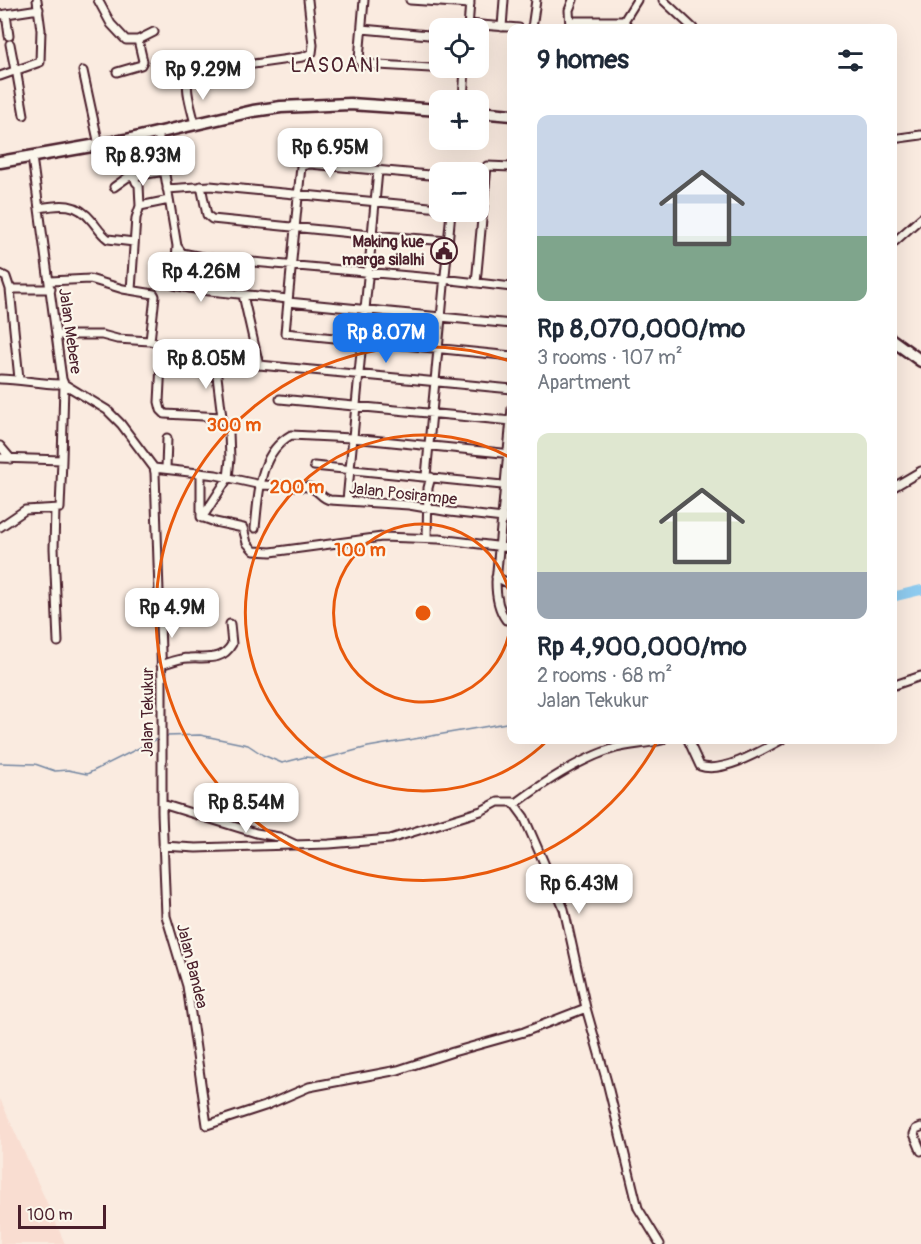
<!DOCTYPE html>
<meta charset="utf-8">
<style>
:root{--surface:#fff;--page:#f6f6f7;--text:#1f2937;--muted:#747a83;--accent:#1a73e8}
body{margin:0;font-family:Pangolin,sans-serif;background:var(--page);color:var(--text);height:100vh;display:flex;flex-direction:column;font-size:22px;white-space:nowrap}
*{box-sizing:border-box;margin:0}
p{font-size:20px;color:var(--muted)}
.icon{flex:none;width:33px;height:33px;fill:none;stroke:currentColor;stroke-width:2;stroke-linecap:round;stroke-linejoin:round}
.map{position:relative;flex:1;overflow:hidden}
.panel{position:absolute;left:507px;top:24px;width:390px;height:720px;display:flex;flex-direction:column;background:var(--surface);border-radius:12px;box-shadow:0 6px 24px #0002}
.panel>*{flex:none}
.buttons{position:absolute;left:429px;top:18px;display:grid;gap:12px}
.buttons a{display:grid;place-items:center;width:60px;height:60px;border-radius:12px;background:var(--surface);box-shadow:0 6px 24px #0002;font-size:30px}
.scale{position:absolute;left:18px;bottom:15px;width:88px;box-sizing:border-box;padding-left:6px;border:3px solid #4a1f2b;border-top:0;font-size:16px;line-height:21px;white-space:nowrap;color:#4a1f2b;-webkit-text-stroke:4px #fbf7ec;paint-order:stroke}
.price{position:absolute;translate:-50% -51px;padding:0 14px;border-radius:12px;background:#fff;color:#222;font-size:20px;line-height:39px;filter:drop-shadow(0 2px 3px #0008)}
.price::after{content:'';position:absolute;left:50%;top:36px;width:18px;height:14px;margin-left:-9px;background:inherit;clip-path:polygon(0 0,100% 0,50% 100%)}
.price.selected{background:var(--accent);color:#fff}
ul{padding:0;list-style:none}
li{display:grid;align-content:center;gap:12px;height:318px;padding:0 30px}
li span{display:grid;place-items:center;height:186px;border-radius:12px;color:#555}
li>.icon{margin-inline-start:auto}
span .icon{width:108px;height:108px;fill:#fffc;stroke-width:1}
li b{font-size:26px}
h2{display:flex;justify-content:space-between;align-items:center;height:72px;padding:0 30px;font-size:26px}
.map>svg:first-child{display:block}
.built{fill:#f9ddd1}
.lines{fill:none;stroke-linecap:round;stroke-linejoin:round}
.stream{stroke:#7386a1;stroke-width:1.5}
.river{stroke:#8fcbef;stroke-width:10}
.street-casing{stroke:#4a1f2b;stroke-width:11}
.secondary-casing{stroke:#4a1f2b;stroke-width:15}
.street{stroke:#fbf7ec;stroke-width:7}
.secondary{stroke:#fbf7ec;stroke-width:10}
.ring{fill:none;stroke:#e8590c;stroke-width:3}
.labels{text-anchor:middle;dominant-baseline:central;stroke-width:4.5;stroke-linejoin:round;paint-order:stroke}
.poi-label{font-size:16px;font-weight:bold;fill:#4a1f2b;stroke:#fbf7ec;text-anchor:end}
.street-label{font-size:16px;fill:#4a1f2b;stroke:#fbf7ec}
.quarter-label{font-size:20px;letter-spacing:1.5px;fill:#4a1f2b;stroke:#fbf7ec}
.centre{fill:#e8590c;stroke:#fbf7ec;stroke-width:3}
.ring-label{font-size:18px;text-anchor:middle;font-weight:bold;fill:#e8590c;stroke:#fbf7ec;stroke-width:4.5;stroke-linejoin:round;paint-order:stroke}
</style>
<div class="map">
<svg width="921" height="1244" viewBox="0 0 921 1244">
<rect width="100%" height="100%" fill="#faebe0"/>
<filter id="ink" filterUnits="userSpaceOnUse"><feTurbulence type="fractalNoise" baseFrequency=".0167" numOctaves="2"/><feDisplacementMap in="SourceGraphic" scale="12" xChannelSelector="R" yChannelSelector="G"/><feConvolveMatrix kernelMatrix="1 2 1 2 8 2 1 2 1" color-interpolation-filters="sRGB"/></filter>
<g filter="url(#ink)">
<path class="built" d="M0 1099 52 1214 65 1244H0Z"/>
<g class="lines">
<path class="stream" d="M166 736 200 735 248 745 263 755 282 763 305 757 323 759 368 747 512 722
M0 763 35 764 55 771 68 770 87 774 159 738"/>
<path class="river" d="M892 597 921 590"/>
<defs>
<path id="street" d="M98 0 111 24 126 40H138L154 32
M364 0 359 59 361 64 465 70
M410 0 470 4
M663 0 693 28
M6 14 9 36
M0 15 39 9
M570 21H624L629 28
M624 21 637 0
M468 24 519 28
M502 27 504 0
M468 28 470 1
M532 28 536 0
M570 28 569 10 573 0
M362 29 440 36
M10 44 15 70
M16 69 24 115
M83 71 99 145
M117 72 141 65 143 61 138 40
M0 76 40 62 41 30 37 0
M463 100 465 68
M195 124C192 110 183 86 190 73L303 57 312 53 313 45 308 0
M158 133 177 246 182 253 207 258 443 279 512 287
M892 139 921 135
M32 157 62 379 64 384 107 410 121 424 154 468 155 473 162 681V812L166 916 187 986 207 1125 265 1106 309 1087 398 1070 453 1052 524 1032 586 1008
M440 176 310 164 301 166 285 333 512 356
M201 186 207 215 212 219 371 235 448 241
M114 187 128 177 165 171
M167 189 210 186 440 208
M140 206 169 200
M39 208C61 204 77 202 92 221 97 227 101 234 108 239L134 242
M892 244 921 218
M177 246 174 285 200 290 288 299
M0 274 6 277 10 289 19 379
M50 281 90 279 123 289 154 294 155 296 150 341
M476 283 487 166 512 167
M10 289H51
M131 290 136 218 140 206 139 185 136 182 134 176
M243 295 259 365
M288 302 512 324
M57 335H102L117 339 150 341 235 367 259 365 512 389
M162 344 159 402 161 410 165 414 222 417
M161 366 186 368
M0 379C22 379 42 385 64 384L62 460 0 458
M280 399 512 421
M512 408 496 582C496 596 498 609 506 620L512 618
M0 446 11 459
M314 466 512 486
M154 468 216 475 261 485 308 487C319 489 320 498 330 500L409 505 450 512 512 519
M166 469 167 438
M201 473V517L215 522 243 528 247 543 254 551 271 552 382 537 439 539 512 548
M426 476 451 212
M892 488 921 471
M347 501 378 171
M55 509 54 548 58 642
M202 518 228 478 230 459 229 432 222 417 215 360
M0 527 25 510 60 508 62 460
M255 528C259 494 258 454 291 435L352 438 512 454
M427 538 428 488 431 477
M496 577 512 585
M161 665C170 662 180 658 189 658 206 657 222 662 232 644L230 624
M892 686 921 676
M688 740 700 766C722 774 761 751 781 740
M162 804 256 833 279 837 294 844
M515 804C542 784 583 757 616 748 631 744 647 744 662 740
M163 846 196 848 256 846 329 844 390 839 481 811 498 802H513L524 817 564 909 586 1008 607 1082 638 1208 660 1244
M921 1127 916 1129 914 1134 921 1151"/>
<path id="secondary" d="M478 112 512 115
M0 162 126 140 253 111 281 107 350 104 440 110
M892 340 921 361"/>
</defs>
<use href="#street" class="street-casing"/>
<use href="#secondary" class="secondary-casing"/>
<use href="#street" class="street"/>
<use href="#secondary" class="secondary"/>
</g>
</g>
<g class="ring">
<path d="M511 623A89 89 0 1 1 511 603"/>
<path d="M548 740A178 178 0 1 1 511 458"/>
<path d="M658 740A267 267 0 1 1 510 361"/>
</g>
<defs>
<symbol id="civic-ring" viewBox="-11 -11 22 22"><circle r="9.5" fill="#fbf7ec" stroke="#4a1f2b" stroke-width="1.5"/><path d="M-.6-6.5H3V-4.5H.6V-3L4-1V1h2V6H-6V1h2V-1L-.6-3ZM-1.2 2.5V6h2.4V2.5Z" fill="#4a1f2b"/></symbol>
</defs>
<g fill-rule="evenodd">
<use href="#civic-ring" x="429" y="236" width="30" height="30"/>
</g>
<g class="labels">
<g class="poi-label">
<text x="424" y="242">Making kue<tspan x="424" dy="18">marga silalhi</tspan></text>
</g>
<g class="street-label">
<text transform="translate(70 331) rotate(82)">Jalan Mebere</text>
<text transform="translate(403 494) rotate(6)">Jalan Posirampe</text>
<text transform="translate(148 712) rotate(-90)">Jalan Tekukur</text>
<text transform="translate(192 966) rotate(76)">Jalan Bandea</text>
</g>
<g class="quarter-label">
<text x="336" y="65">LASOANI</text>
</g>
</g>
<circle cx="423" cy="613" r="9" class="centre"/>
<g class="ring-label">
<text x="234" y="431">300 m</text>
<text x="297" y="493">200 m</text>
<text x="360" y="556">100 m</text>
</g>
</svg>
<div class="buttons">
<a><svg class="icon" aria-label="locate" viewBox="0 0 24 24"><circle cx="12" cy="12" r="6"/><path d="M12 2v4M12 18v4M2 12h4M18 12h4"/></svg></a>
<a>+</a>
<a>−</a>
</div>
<div class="scale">100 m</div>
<b class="price" style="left:203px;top:101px">Rp 9.29M</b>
<b class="price" style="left:330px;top:179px">Rp 6.95M</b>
<b class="price" style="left:143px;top:187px">Rp 8.93M</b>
<b class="price" style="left:201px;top:303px">Rp 4.26M</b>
<b class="price selected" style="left:386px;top:364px">Rp 8.07M</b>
<b class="price" style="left:206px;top:390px">Rp 8.05M</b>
<b class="price" style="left:172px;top:639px">Rp 4.9M</b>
<b class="price" style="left:246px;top:834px">Rp 8.54M</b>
<b class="price" style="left:579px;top:915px">Rp 6.43M</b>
<section class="panel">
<h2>9 homes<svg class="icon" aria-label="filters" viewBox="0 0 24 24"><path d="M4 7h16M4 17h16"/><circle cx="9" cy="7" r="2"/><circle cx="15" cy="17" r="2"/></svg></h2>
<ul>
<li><span style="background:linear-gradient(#c9d6e8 65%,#7fa58c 0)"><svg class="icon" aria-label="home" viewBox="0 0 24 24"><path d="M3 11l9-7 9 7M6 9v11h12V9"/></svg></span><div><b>Rp 8,070,000/mo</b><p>3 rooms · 107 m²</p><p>Apartment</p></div></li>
<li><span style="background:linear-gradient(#dfe7d0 75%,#9aa5b1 0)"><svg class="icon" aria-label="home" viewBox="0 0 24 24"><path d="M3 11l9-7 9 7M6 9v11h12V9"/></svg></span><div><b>Rp 4,900,000/mo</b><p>2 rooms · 68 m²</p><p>Jalan Tekukur</p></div></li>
</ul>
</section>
</div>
